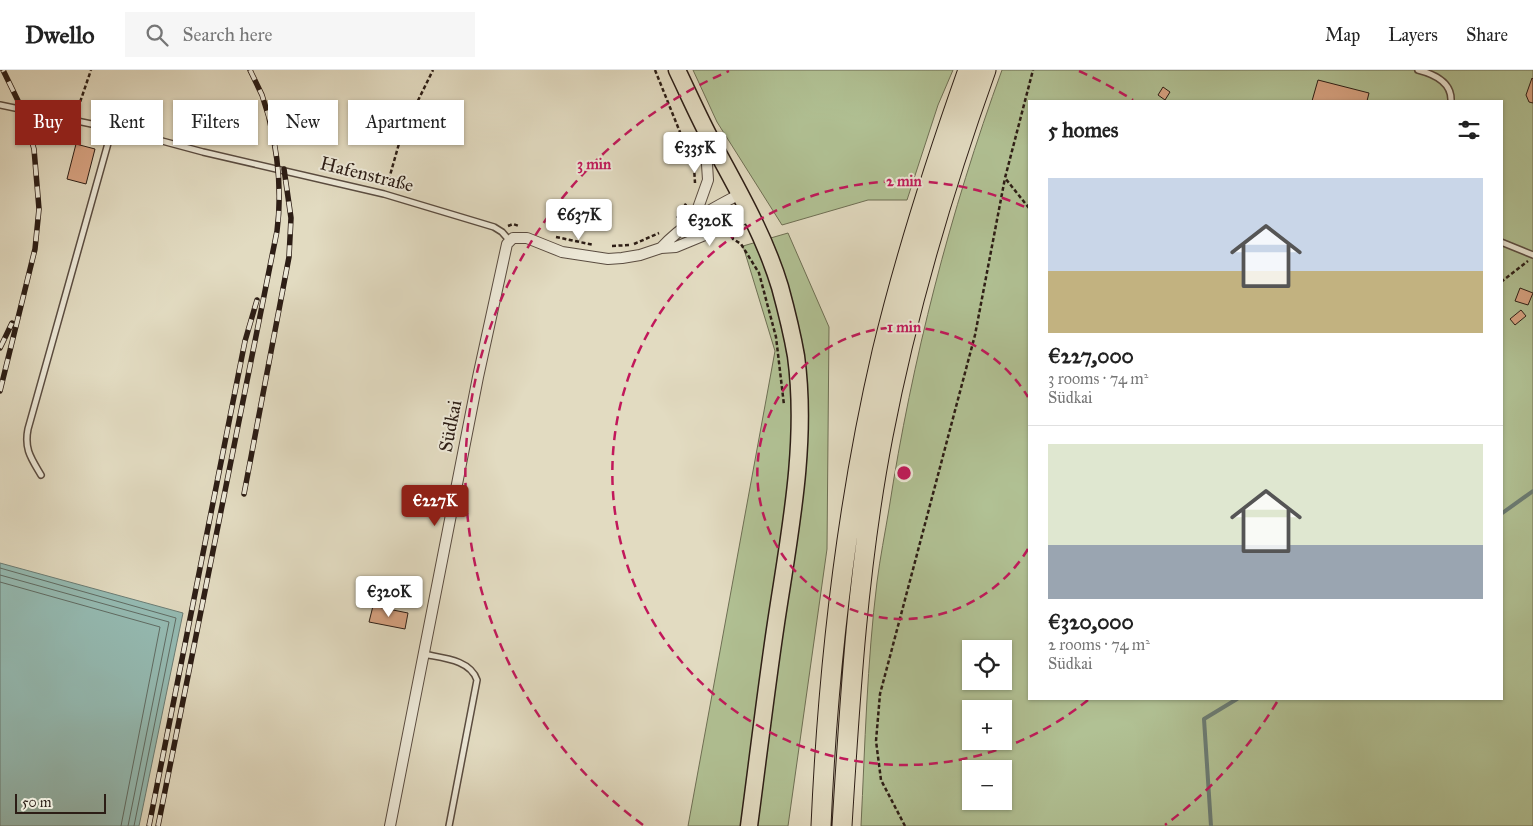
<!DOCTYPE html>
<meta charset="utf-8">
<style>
:root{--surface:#fff;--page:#f6f6f6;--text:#222;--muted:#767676;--line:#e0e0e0;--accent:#8f2418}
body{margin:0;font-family:"IM FELL Great Primer",serif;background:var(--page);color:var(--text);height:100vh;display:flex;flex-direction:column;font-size:19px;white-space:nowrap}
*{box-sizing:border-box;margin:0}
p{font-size:16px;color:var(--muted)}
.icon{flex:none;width:28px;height:28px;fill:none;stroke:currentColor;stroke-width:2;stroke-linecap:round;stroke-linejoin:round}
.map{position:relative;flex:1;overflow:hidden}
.details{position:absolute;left:1028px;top:30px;width:475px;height:600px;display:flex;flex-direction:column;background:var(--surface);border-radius:0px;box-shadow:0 1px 4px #0004}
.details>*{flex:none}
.hud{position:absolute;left:15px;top:30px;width:475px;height:45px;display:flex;gap:10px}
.fabs{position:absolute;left:962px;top:570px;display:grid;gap:10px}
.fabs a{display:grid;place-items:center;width:50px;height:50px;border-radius:0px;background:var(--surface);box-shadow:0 1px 4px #0004;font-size:25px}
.scale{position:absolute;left:15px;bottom:12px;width:91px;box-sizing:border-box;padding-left:5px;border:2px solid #2c1d15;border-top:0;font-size:14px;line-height:18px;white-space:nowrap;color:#2c1d15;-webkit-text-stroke:4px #ece8d7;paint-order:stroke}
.price{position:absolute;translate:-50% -42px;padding:0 11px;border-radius:5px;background:#fff;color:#222;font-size:16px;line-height:32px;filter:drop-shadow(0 1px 2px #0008)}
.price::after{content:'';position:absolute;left:50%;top:30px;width:15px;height:11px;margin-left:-8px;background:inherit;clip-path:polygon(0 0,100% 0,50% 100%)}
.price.selected{background:var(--accent);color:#fff}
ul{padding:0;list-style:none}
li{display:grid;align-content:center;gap:10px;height:265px;padding:0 20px}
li+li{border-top:1px solid var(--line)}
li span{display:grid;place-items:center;height:155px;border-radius:0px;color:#555}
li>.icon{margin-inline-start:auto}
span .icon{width:90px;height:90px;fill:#fffc;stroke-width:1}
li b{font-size:21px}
h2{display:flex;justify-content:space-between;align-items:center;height:60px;padding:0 20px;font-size:21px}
.chip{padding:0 18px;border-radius:0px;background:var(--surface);box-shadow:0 1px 4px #0004;font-size:18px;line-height:45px}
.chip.selected{background:var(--accent);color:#fff}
header{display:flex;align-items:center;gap:30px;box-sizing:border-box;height:70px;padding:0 25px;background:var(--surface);border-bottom:1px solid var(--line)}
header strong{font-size:24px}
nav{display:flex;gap:28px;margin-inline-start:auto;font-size:18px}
.search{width:350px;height:45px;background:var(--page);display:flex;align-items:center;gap:12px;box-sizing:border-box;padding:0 18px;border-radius:0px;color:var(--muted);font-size:19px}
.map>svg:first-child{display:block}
.green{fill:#b1c194;stroke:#6e6f54;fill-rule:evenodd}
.water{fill:#95bbb3;stroke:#6b7c74}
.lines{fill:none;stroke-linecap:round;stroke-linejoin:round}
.shore{stroke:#606c64;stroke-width:1}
.stream{stroke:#6b7c74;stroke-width:4}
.building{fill:#d8a382;stroke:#2c1d15}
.service-casing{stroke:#5a4c40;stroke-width:8}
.minor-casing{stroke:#5a4c40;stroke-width:12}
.primary-casing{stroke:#2c1d15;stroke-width:19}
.motorway-casing{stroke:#2c1d15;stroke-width:21}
.path{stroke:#2c1d15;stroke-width:2.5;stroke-dasharray:4 2.5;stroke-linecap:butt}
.service{stroke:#ece8d7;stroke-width:5}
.minor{stroke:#ece8d7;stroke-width:10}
.primary{stroke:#e2dbc1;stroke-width:16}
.motorway{stroke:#e2dbc1;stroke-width:19}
.rail-casing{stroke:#2c1d15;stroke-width:5.5}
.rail{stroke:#ece8d7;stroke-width:4;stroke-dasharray:11;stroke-linecap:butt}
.ring{fill:none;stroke:#c2185b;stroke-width:2.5;stroke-dasharray:9 6}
.labels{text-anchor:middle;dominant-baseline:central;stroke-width:4;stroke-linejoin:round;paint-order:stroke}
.street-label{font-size:19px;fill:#2c1d15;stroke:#ece8d7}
.centre{fill:#c2185b;stroke:#ece8d7;stroke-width:2.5}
.ring-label{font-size:15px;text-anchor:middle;font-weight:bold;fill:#c2185b;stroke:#ece8d7;stroke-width:4;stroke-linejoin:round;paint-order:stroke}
</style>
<header>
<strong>Dwello</strong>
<div class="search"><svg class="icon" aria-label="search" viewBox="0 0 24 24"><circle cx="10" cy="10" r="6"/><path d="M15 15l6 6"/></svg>Search here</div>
<nav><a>Map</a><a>Layers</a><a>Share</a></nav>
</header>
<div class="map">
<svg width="1533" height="756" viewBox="0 0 1533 756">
<rect width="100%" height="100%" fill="#e2dbc1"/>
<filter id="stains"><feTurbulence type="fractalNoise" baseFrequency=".004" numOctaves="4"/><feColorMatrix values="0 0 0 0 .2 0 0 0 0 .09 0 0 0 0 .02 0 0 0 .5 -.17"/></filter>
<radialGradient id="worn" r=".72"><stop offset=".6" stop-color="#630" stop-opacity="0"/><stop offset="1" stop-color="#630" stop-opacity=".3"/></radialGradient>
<path class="green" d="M693 0H953L938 35 907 130H868L782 155 717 52Z
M1002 0H1533V756H861C865 675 867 593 877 512 880 488 885 463 889 439 912 290 950 142 1002 0ZM1029 31H1501V629H1029ZM971 579H1004V611H971ZM971 639H1004V671H971ZM971 699H1004V731H971Z
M788 163 829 257 827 479 788 756H688L775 281 743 176Z"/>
<path class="water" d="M0 493 183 543 139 756H0Z"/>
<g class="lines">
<path class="shore" d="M0 498 176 548 134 756
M0 505 169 552 128 756
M0 512 160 557 121 756"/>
<path class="stream" d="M1501 444 1533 421
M1211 756 1204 649 1237 629"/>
</g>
<path class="building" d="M1532 8 1533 9V33L1529 32 1526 25Z
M1318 10 1369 23 1367 31H1312Z
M1163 17 1170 22 1165 30 1158 25Z
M76 74 95 79 86 114 67 109Z
M1520 218 1533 223 1528 235 1515 231Z
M1521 240 1526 246 1515 255 1510 249Z
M373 536 408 543 405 559 369 552Z"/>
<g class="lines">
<defs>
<path id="service" d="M1418 0C1434 4 1452 12 1451 31
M0 35 125 61 203 82 384 124 494 157 502 162 509 170
M1501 172 1533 185
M41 405C31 388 24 379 28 359L112 59
M423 584C441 588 470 589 477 610L449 756"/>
<path id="minor" d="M688 154 698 138 708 110 705 63
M661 178C683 154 711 139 740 124
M390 756 478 307 507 174 513 168H527L562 182 608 189 622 188 640 185 661 178 676 177 751 146"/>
<path id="primary" d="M677 0C689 25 700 50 713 74 738 120 765 167 780 217 786 239 792 263 796 286 808 374 789 466 776 553 766 620 758 688 749 756"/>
<path id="motorway" d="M821 756C828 597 846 437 882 282 905 186 935 93 968 0
M842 756C850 626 858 495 883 366 907 241 943 120 986 0"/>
</defs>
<use href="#service" class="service-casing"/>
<use href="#minor" class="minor-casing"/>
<use href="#primary" class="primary-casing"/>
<use href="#motorway" class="motorway-casing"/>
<path class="path" d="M655 0 694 97 695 113
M76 44 91 0
M387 116 402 63 433 0
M1029 138 1005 108 1033 0
M677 148 687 132
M508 156 513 154 519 156
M732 166 733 169 741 174 759 203 776 267 784 335
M556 167 594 175
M634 174 659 163
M612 176 629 175
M1501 212 1528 191
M905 756 881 710 876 671 880 624 975 265 1005 108"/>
<use href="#service" class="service"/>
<use href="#minor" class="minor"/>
<use href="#primary" class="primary"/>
<use href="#motorway" class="motorway"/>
<defs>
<path id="rail" d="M250 0 262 25 271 54
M0 278 12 253
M0 321 35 179 39 139 34 79 22 39 3 0
M244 424 289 187 291 148 284 99
M149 756 245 271 257 230
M158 756 277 161C282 123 278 84 269 48"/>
</defs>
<use href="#rail" class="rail-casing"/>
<use href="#rail" class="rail"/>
</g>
<g class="ring">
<path d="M1028 479A146 146 0 1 1 1028 327"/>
<path d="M1088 630A292 292 0 1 1 1027 138"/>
<path d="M1277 632A438 438 0 0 1 1165 755M643 755A438 438 0 0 1 729 1M1079 1A438 438 0 0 1 1133 30"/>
</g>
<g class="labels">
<g class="street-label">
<text transform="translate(367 104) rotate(14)">Hafenstraße</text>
<text transform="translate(450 356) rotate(-79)">Südkai</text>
</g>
</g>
<circle cx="904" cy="403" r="8" class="centre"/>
<g class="ring-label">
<text x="594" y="99">3 min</text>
<text x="904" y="116">2 min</text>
<text x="904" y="262">1 min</text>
</g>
<rect width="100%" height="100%" filter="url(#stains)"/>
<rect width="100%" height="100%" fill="url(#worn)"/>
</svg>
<div class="fabs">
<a><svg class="icon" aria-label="locate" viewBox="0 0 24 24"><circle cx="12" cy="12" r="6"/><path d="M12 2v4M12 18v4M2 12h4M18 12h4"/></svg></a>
<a>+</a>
<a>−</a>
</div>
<div class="scale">50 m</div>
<b class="price" style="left:695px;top:104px">€335K</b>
<b class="price" style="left:579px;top:171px">€637K</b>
<b class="price" style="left:710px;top:177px">€320K</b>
<b class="price selected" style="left:435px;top:457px">€227K</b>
<b class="price" style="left:389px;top:548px">€320K</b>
<div class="hud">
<a class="chip selected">Buy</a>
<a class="chip">Rent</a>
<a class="chip">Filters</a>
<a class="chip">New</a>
<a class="chip">Apartment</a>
</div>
<section class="details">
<h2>5 homes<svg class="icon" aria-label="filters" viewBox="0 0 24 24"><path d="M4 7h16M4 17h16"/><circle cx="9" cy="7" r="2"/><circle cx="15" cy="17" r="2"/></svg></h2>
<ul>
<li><span style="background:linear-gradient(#c9d6e8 60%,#c2b280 0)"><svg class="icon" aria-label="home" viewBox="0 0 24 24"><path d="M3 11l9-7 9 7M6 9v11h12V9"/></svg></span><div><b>€227,000</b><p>3 rooms · 74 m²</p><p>Südkai</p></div></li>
<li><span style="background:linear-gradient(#dfe7d0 65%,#9aa5b1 0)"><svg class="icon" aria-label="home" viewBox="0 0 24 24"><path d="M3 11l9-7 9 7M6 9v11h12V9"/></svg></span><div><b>€320,000</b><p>2 rooms · 74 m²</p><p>Südkai</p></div></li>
</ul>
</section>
</div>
